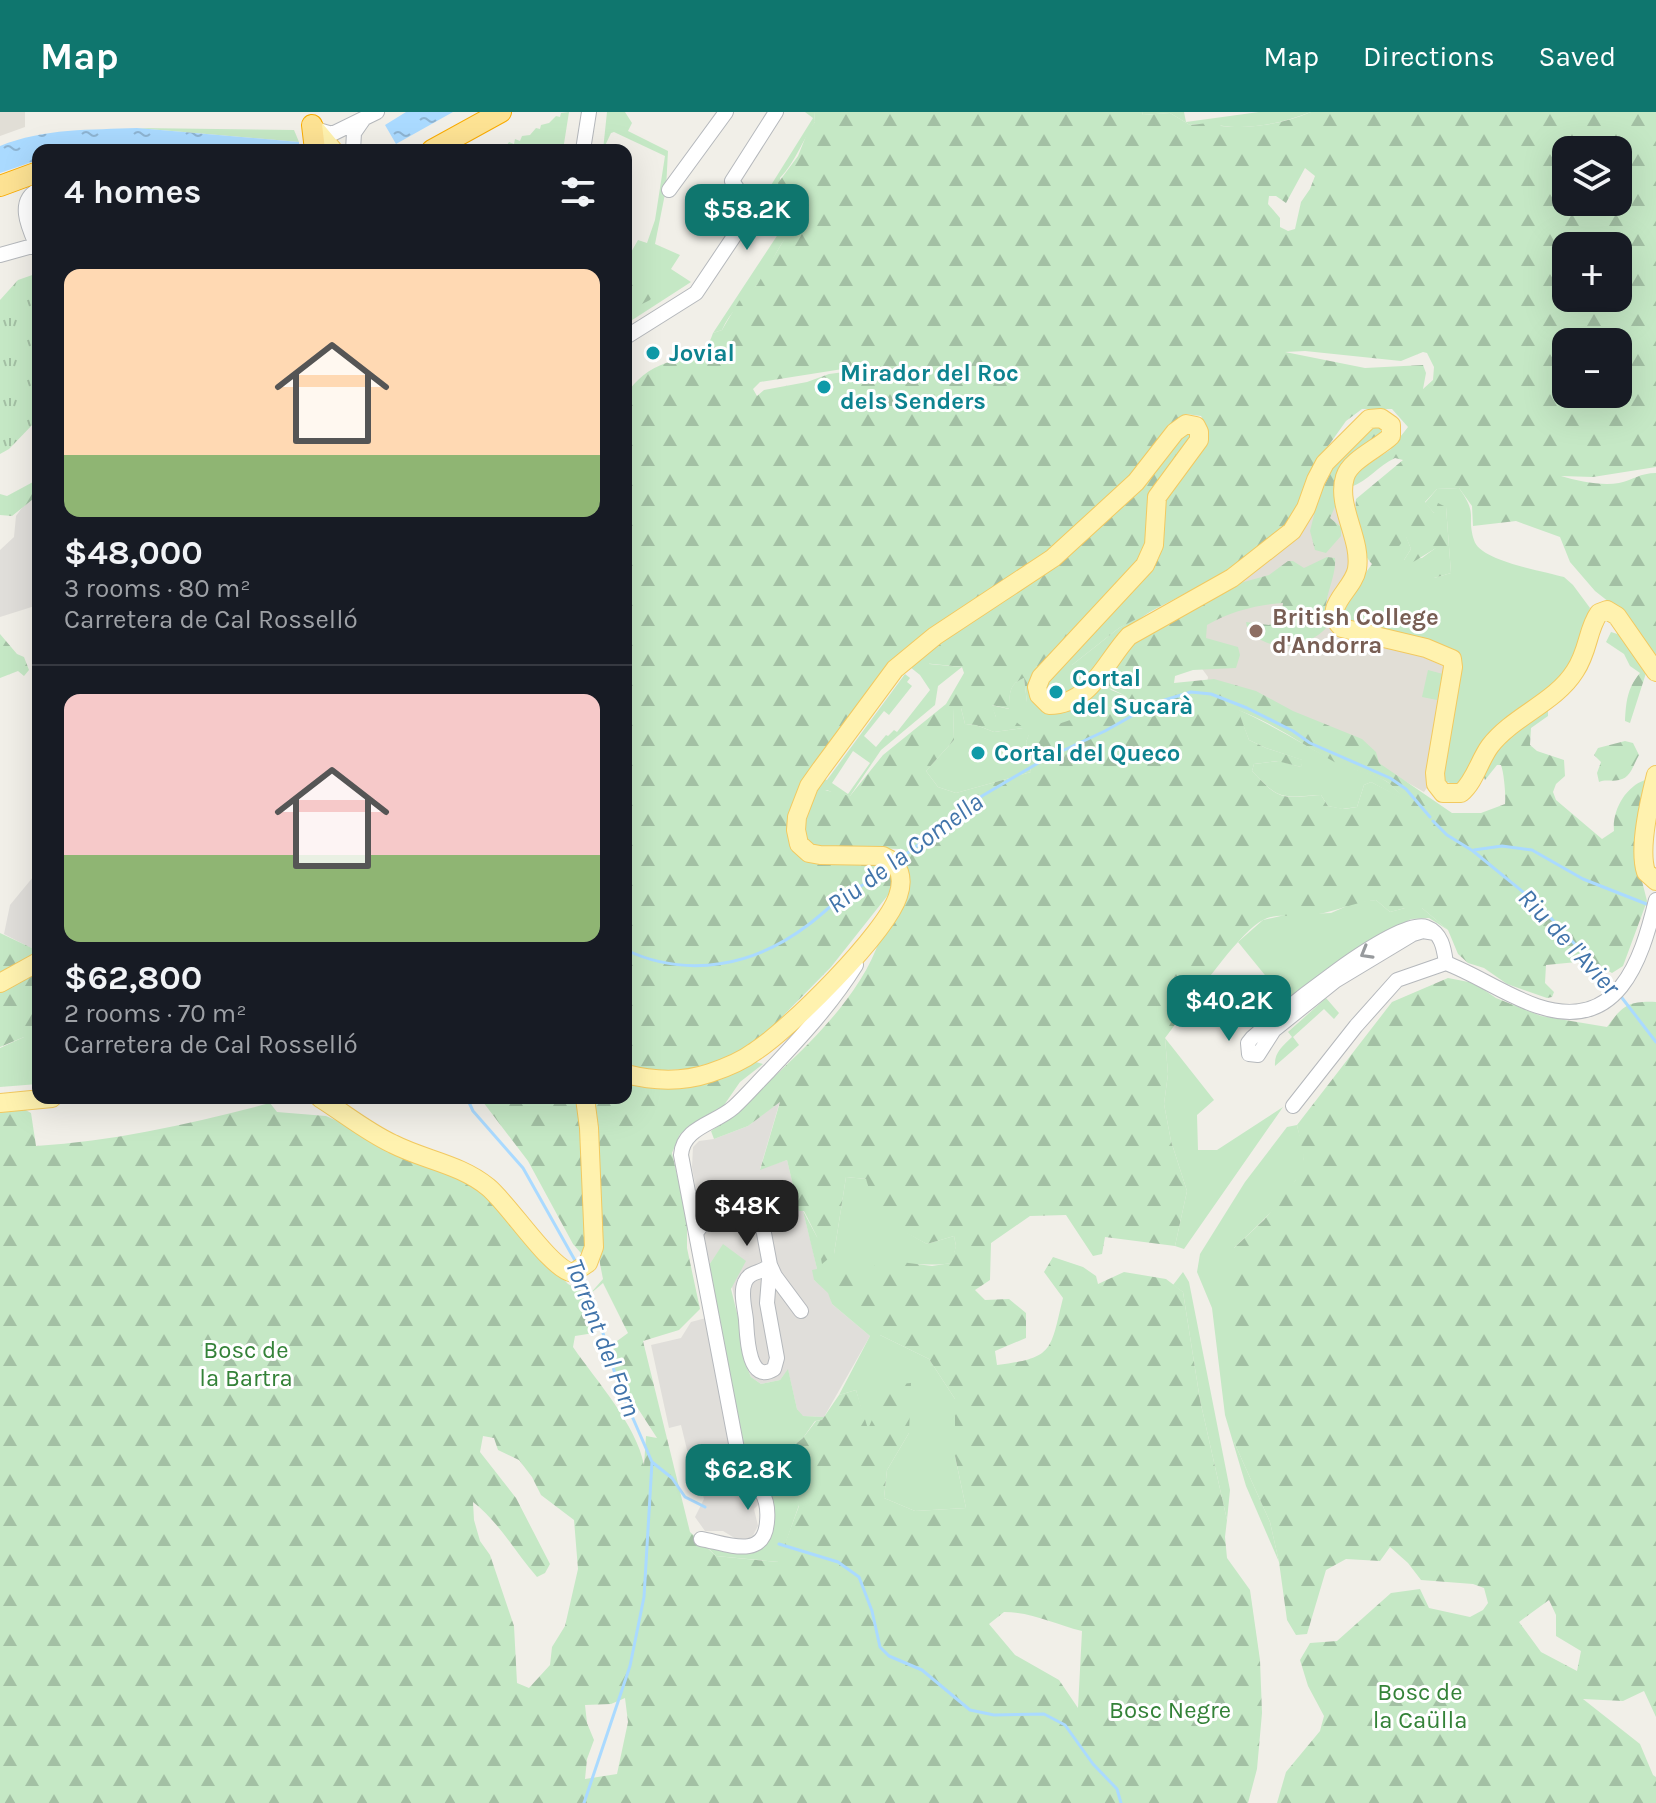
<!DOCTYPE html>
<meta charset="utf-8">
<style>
:root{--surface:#171b24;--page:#20242c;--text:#f1f3f6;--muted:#9ea1a6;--line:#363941;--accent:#0f766e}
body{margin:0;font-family:Karla,sans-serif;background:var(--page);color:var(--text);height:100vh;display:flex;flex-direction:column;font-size:30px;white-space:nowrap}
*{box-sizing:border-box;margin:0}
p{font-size:26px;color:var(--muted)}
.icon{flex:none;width:44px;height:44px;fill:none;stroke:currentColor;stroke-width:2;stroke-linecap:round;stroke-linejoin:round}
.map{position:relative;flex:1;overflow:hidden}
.sheet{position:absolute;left:32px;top:32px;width:600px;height:960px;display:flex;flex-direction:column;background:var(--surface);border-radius:16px;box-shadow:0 8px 32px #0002}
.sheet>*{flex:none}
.controls{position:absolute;left:1552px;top:24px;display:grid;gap:16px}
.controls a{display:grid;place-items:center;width:80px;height:80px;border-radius:16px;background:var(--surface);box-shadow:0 8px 32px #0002;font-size:40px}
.price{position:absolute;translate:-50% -68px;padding:0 18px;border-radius:16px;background:var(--accent);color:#fff;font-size:26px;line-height:52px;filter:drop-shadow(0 2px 4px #0008)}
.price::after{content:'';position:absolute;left:50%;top:48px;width:24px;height:18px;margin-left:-12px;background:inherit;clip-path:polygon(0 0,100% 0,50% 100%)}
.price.current{background:#222;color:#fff}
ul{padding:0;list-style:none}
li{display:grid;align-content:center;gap:16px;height:424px;padding:0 32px}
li+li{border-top:2px solid var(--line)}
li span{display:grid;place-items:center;height:248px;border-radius:16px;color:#555}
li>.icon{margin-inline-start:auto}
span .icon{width:144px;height:144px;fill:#fffc;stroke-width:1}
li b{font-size:34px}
h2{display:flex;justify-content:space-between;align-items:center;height:96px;padding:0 32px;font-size:34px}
header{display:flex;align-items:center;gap:48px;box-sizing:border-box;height:112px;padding:0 40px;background:var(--accent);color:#fff}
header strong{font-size:38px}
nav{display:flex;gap:44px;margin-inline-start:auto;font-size:28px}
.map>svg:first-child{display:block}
.industrial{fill:#e0deda}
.education{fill:#e1ded6}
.green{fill:#c5e8c5;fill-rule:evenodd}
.forest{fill:url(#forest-firs);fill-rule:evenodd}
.park{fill:url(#park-tufts)}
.water{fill:url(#water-ripples)}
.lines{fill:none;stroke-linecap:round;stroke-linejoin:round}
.stream{stroke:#aadaff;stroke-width:3}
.minor-casing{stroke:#b5b8bc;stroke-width:16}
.major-casing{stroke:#f2c960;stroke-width:20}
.highway-casing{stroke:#f9ab00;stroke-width:22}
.minor{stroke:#fff;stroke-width:14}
.major{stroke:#fff2af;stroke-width:18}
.highway{stroke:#fde293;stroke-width:20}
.oneway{stroke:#979a9d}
.culture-dot{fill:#0f9aa8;stroke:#fff;stroke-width:3}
.education-dot{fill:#8d6e63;stroke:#fff;stroke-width:3}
.labels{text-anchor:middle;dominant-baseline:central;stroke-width:6;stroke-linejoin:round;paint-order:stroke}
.culture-label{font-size:24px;font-weight:bold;fill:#0d838f;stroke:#fff;text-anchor:start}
.education-label{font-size:24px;font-weight:bold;fill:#785e54;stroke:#fff;text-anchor:start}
.park-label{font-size:24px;fill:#348238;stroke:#fff}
.water-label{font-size:26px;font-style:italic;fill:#4174aa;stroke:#fff}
</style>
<header>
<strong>Map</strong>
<nav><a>Map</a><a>Directions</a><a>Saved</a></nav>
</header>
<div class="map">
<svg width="1656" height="1691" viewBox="0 0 1656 1691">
<defs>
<pattern id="forest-firs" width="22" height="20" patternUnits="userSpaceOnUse" patternTransform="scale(2)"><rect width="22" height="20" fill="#c5e8c5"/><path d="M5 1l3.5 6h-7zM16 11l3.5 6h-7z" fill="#a3c0a4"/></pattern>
<pattern id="park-tufts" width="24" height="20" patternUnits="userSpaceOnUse" patternTransform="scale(2)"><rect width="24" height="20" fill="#c5e8c5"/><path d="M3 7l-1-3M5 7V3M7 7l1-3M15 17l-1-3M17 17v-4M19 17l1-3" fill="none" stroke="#a3c0a4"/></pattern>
<pattern id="water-ripples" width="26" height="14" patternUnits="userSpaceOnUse" patternTransform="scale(2)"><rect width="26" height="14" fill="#aadaff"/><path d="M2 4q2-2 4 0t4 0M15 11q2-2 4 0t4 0" fill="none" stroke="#8eb4d2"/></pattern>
</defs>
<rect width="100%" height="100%" fill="#f1efe8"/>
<path class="industrial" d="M38 383V493L0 505V438L14 425 16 404 24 393Z
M38 759V836L35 838 4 822 10 793Z
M780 989 760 1057 787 1048 799 1098 803 1099 813 1139 817 1157 814 1168 829 1181 832 1192 870 1224 824 1305 802 1304 797 1297 788 1258 780 1268 761 1272 751 1265 745 1251 742 1221 723 1133 709 1153 692 1055 693 1035 699 1029 714 1027 748 1014Z
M706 1206 739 1367 762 1389 754 1397 758 1414 750 1429 738 1428 723 1419H705L695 1405 704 1387 693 1341 688 1342 681 1313 669 1316 651 1233 681 1226 691 1210Z"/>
<path class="education" d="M0 0H25V15L0 24Z
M1334 351 1353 441 1405 537 1443 554 1446 559 1426 662 1429 673 1424 680 1363 645 1207 571 1208 565 1168 510 1262 454 1299 422Z"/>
<path class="green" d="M569 0 563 38H497L504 37 509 30 514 32 515 27 520 29 522 24 530 23 536 16 540 17 541 13 549 11 556 4 560 5 561 1Z
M607 0H625L632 11 628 19 668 39 666 77 655 132 680 143 671 157 691 170 626 212V149L638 128 647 131 655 108 665 44 614 20 611 21 603 38Z
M805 0H814L815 10C802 29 796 49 780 66L781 78 794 89 795 95 768 78 813 6Z
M1142 0H1184L1186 10 1259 0H1311C1288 9 1260 16 1235 15 1218 14 1206 10 1190 13L1170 1 1143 3Z
M137 16 294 18 299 30Z
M794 98 796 105 795 116C778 130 771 156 757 173 744 189 730 199 722 218L713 221Z
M1459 376C1479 404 1466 403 1474 428 1479 449 1544 459 1564 465L1573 473 1590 496 1573 555 1459 674 1444 669 1443 658 1461 556 1344 511 1342 495 1349 484 1352 487 1406 424 1411 437 1404 448 1422 446 1437 435 1434 466 1451 461 1446 395 1434 401 1425 391 1437 377Z
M1159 493 1137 509 1096 557 1062 588 1044 582 1046 570 1067 545 1072 553 1119 516Z
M937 531 929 552 962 555 938 574 935 593 881 638 850 684 838 683 827 678 812 684 820 666 827 668 905 562 910 566 907 570 912 574 889 603 884 599 864 624 876 635 886 623 888 624 894 618 897 620 930 578 920 563 910 555ZM853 639 870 651 848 682 832 671Z
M1428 558 1443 562 1437 588 1422 585Z
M1024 566 1027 590 1035 584 1041 593 1103 569 1111 578 1126 584V589L1029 623 1026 630 1031 660 956 681 938 675 926 659 954 628 953 596H961L965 612 976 613 994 620 1023 616 996 605 991 593 1009 597C1010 581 1008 572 1024 566Z
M1237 597C1272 613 1303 632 1336 650 1352 659 1374 660 1389 671 1395 676 1401 683 1406 689L1371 670 1364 673 1357 695 1342 697 1328 694 1321 683C1281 685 1281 690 1252 659L1254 652 1279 649 1301 655 1302 648 1266 636 1249 628Z
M1376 788 1390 800 1405 796H1422L1448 818 1429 806 1411 807 1329 856 1286 889 1238 830 1263 808 1285 803 1331 801 1356 790Z
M1326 886 1339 901 1334 907 1324 897 1293 925 1299 933 1275 954C1274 940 1283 934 1292 925L1288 920Z
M24 925H38V972L0 975V936Z
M1165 926 1214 988 1197 1003 1198 1038H1217L1283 995 1184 1137 1175 1134 1187 1079 1171 1029 1164 992 1168 962Z
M1297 1013C1299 1023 1304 1035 1304 1045 1303 1074 1254 1117 1234 1136V1330L1270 1410 1279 1450 1246 1374 1225 1303 1212 1196 1197 1160 1200 1142 1245 1070 1287 1015Z
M846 1065 866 1067 904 1119 927 1132 954 1124 956 1134 952 1151C928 1155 906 1149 883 1154L880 1223 929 1247 955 1287V1344L966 1396 915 1399 884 1386 887 1358 909 1321 867 1318 856 1278 839 1283 870 1224 832 1192 828 1181 814 1168 812 1158 817 1157 803 1099 817 1125 834 1142Z
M723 1132 746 1149 731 1177 742 1221 745 1251 751 1265 761 1272 780 1268 788 1257 797 1297 803 1304 824 1305 822 1308 815 1309 803 1326 778 1346 775 1363 799 1393 779 1450 716 1444 706 1434C718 1435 745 1441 757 1438 764 1437 766 1430 768 1424 786 1383 755 1363 741 1325L715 1199 709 1153Z
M1183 1160 1189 1170 1230 1378 1227 1408 1200 1288 1183 1180 1173 1173Z"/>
<path class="forest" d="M814 0H1142L1143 3 1170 1 1190 13 1218 10 1221 14C1252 17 1282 12 1311 0H1656V355L1593 365 1561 364C1578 369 1601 374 1619 371 1633 368 1640 361 1656 361V550L1625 499 1609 490 1595 479 1570 450 1560 425 1516 409 1473 414 1472 394 1459 376 1437 377 1425 390 1434 401 1438 391 1446 395 1451 461 1434 466 1429 459 1436 436 1405 455 1404 448 1411 437 1406 425 1371 471 1353 488 1349 484 1372 452C1358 437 1354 406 1356 387L1403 348 1395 346C1378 354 1368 369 1351 375L1356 360 1390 338 1408 315 1392 297H1362L1346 309 1319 347 1291 411 1234 456 1119 516 1072 553 1065 552 1149 461 1159 446 1165 382 1207 326 1206 313 1201 304 1186 302 1175 310 1134 363 1056 434 905 536 885 556 802 672 794 734 885 751 893 768 892 778 831 855 775 912 741 943 688 957 644 959 626 955V283C636 267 649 257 666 251 689 243 704 249 713 221L722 218 739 189 757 173 788 121 795 116 797 108 794 90 781 78 778 71 798 44 808 19 815 10ZM1566 38H1618V90H1566ZM1305 56 1315 64 1310 77 1301 90 1295 117 1288 119 1280 115V106L1268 92 1269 84H1276L1286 91ZM1566 134H1618V186H1566ZM1566 230H1618V282H1566ZM1305 239 1401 249 1423 240 1427 241 1434 255 1433 268 1423 277 1426 261 1423 253 1365 256 1285 240ZM849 256 867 257 829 262 807 270 764 278 757 284 753 277 760 270Z
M672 140 667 166 650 188 626 200V171L639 169 640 154H655C657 143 661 141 672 140Z
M1379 314 1383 322 1337 390 1330 406 1341 415V424L1326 441 1315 438 1310 419 1318 387 1338 345 1373 315Z
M1193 321 1160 366 1144 442 1035 584 1034 593 1027 590 1024 566C1009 572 1009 582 1010 597L992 593 996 605H1010L1024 616 994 620 976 613 965 612 961 596H953L954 628 926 659 938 675 956 681 1031 660 1026 630 1029 622 1126 589V584L1103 573V569L1138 525 1240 471 1269 463 1288 449H1293L1304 456 1327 445 1335 446C1337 468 1319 490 1328 514 1313 532 1283 540 1261 528 1256 525 1251 519 1247 515L1246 510 1269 513 1281 507 1283 491C1259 492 1228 500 1207 513L1206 526 1238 535 1240 543 1236 556 1193 558 1175 564 1174 571 1214 567 1256 579 1293 599 1362 627 1376 640 1379 651 1452 701H1481L1505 692C1506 684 1504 661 1501 653H1497L1485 668 1483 663 1499 632 1548 593V604L1531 616 1530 633 1537 639 1564 648 1565 664 1556 672 1553 680 1556 688 1602 727 1614 719C1612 699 1625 675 1645 668L1647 672 1641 765 1647 789 1623 854 1612 861 1603 856H1586L1577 850 1546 853 1545 871 1554 880 1552 885 1547 886 1507 872 1484 856 1468 851 1458 842 1448 818 1422 796H1405L1390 800 1376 788C1349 791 1327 804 1299 804 1287 804 1273 802 1263 808 1236 822 1186 899 1165 926L1168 962 1164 992 1171 1029 1187 1079 1175 1134 1105 1125 1102 1142 1093 1144 1066 1103 1030 1104 991 1131 990 1168 975 1178 985 1188 1009 1187 1026 1201V1226L995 1239 997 1253C1054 1246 1050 1239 1063 1186L1044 1160 1053 1145 1083 1155 1096 1164 1098 1172 1124 1160 1166 1167 1183 1180 1200 1288 1227 1408 1225 1425 1227 1446 1250 1478 1260 1548 1262 1601 1257 1657 1248 1691H0V993L22 996 31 1001 36 1034C116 1029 194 1011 270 991L277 1000 326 1004 471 1068 568 1172 589 1183 603 1167 600 1152 590 986H626V969L694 972 756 950 763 952 740 970 722 996 680 1022 672 1041 687 1107V1136L700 1197 679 1218 643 1229 690 1420 716 1444 778 1450 799 1394 774 1363 778 1346 803 1326 816 1309 822 1308 839 1283 856 1278 868 1317 887 1273 911 1271 909 1321 887 1358 884 1386 915 1399 966 1396 955 1344V1287L929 1247 880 1223 837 1190 836 1165 839 1159 901 1150 932 1154 951 1151 956 1134 954 1124 927 1132 878 1106 866 1067 846 1065 834 1142 822 1152 817 1125 804 1099H799L787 1048 760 1058 780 990 748 1014 714 1027 711 1019 733 1004C785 952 855 899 880 827 890 798 893 766 900 737L815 735 808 730C803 711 804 691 820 677L850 684 883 643 946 592 964 561 962 555 923 551 937 531 1054 452 1183 322ZM1238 598C1274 611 1304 634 1338 652 1353 659 1371 661 1386 669 1393 673 1398 681 1404 687L1371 670 1364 673 1357 695 1344 697 1328 694 1321 683C1281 686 1280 689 1252 659L1254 652 1277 649 1301 655 1303 648 1266 636 1249 628ZM603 1171 628 1221 613 1232 615 1261 657 1326 646 1324 644 1353C636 1312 597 1270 573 1235L575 1224 594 1221 589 1183ZM483 1324 494 1326 498 1338 519 1348 532 1365 541 1383 574 1408 578 1457 565 1514 552 1535 550 1553 529 1576 517 1571 514 1514 490 1443 480 1429 474 1408 473 1390C500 1411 515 1440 537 1465L545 1461 550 1452 516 1386 480 1340ZM1004 1500C1032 1500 1054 1512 1082 1519L1078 1596 1059 1568 1015 1543 989 1512ZM625 1586 628 1610 617 1662 585 1667 587 1647 594 1628 587 1611 585 1593 611 1592Z
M35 363 38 366V383L12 404 0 403V382L7 384 33 370Z
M1611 520 1624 524 1647 558 1630 611 1625 609C1626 591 1627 576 1640 561L1630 554 1624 542 1606 530Z
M0 522 17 542 24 545 29 558 24 564 18 559 0 566Z
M1625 629 1633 631 1639 643C1633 653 1631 666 1619 668 1612 670 1606 667 1599 670L1597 661 1601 650 1594 643 1598 636Z
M0 821 38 839V925H24L0 935Z
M1448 866 1474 871 1496 886 1541 904 1607 915C1623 893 1629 889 1656 890V1605L1644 1579 1623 1589 1583 1587 1640 1632 1653 1663 1656 1665V1691H1277L1286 1660 1320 1619 1324 1604 1308 1574 1300 1548 1310 1531 1337 1529 1391 1481 1420 1477 1429 1496 1470 1505 1483 1498 1488 1491 1484 1476 1473 1472 1421 1468 1408 1451 1390 1435 1380 1449 1346 1447 1326 1458 1307 1522 1296 1523 1287 1508 1279 1450 1270 1410 1234 1330 1228 1177 1234 1136 1264 1108 1295 1069 1304 1046 1297 1013 1392 890ZM1549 1488 1556 1503V1524L1581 1539 1577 1559 1541 1540 1519 1510Z
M480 986H579L587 1148 573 1132 528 1049Z"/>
<path class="park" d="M38 161V307L9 337 0 342V188L18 168Z"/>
<path class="water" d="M406 0H453L396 32 385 13Z
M137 16 299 30V38H38V48L0 61V34C44 16 91 18 137 16Z"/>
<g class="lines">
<path class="stream" d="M1433 709 1447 723 1473 739 1539 793 1615 876
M1474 738 1502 734 1532 738 1583 767 1649 793
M901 746 982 684 1045 647 1105 619 1155 591 1191 580 1211 582 1247 596 1293 619 1310 631 1390 666 1406 677 1430 705
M626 838C688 867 754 854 808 813 819 805 830 794 841 786 857 775 874 768 890 757
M1619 882 1656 930
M467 986 473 999 523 1056 577 1152
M582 1162 593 1187 618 1272 652 1350 644 1485 630 1554 584 1691
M652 1350 672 1366 685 1385 705 1395
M779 1432 838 1450 859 1465 872 1499 880 1535 889 1544 922 1558 970 1598 994 1603 1044 1602 1065 1613 1093 1652 1117 1677 1121 1691"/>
<defs>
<path id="minor" d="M315 17 332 22 377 0
M353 38 354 21 363 8
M583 38 589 0
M38 78C15 90 30 118 38 137
M669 78 726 0
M0 143 36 133
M626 225 696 181 749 102 748 92 732 69 776 0
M1435 821 1423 819 1413 822 1335 869 1274 918 1258 943 1249 942 1248 931 1252 926C1277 904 1397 804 1426 815 1442 821 1444 837 1446 851 1477 863 1505 883 1537 894 1618 921 1641 850 1656 788
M1293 994 1356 914 1397 868 1446 851
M696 1121C709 1104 726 1071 751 1077L757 1084 770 1153 775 1164 801 1199
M770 1153 767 1191 777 1246 774 1257C748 1273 747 1224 746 1208 745 1197 740 1181 745 1170 750 1158 762 1162 770 1153Z
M701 1427C725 1431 764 1449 767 1410 768 1400 767 1388 761 1379 751 1363 746 1362 738 1342L681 1043C683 1015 715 1012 734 995 746 984 757 971 769 959 801 925 831 893 856 853"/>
<path id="major" d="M312 13 333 38
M1656 663C1650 687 1638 736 1646 760L1656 769
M0 871 38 850
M626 962C653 969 683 970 710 961 725 956 742 949 754 940 789 918 886 821 898 784 904 767 900 751 883 744L820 743 809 741 799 732 796 718 797 705 809 674 821 657 895 557 935 524 1053 446 1136 370 1175 320 1186 312 1196 314 1199 320V328L1157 385 1154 433 1145 453 1041 565 1037 575 1039 583 1049 593C1090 593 1105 550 1129 524L1232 466 1292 419 1306 396 1316 368 1325 351 1369 307 1381 306 1391 313V324C1379 336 1350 348 1345 365 1336 394 1362 427 1357 457 1353 479 1320 495 1342 516L1426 536 1452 547 1453 555 1435 661 1436 672 1443 681H1461C1475 669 1479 649 1490 634 1513 604 1555 591 1575 559 1589 538 1587 518 1599 501L1607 498 1617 504 1656 560
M320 986C344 1001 367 1020 393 1032 424 1048 460 1052 488 1075 510 1093 550 1157 573 1161L588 1151 594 1135 589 1016 585 986
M0 991 52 986"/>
<path id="highway" d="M312 13 315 38
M432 38 501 0
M0 74 38 60"/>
</defs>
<use href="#minor" class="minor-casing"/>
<use href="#major" class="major-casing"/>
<use href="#highway" class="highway-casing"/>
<use href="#minor" class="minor"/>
<use href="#major" class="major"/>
<use href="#highway" class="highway"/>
</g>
<defs><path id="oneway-chevron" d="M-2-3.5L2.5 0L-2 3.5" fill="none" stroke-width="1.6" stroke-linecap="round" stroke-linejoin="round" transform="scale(2)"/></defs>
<use class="oneway" href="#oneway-chevron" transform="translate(1366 841) rotate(150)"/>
<g class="culture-dot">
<circle cx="653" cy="241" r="8"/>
<circle cx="824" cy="275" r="8"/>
<circle cx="1056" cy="580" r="8"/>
<circle cx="978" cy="641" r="8"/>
</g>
<circle class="education-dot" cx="1256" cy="519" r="8"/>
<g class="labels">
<g class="culture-label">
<text x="669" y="241">Jovial</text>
<text x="840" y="261">Mirador del Roc<tspan x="840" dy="28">dels Senders</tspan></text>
<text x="1072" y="566">Cortal<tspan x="1072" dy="28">del Sucarà</tspan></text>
<text x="994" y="641">Cortal del Queco</text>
</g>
<g class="education-label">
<text x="1272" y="505">British College<tspan x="1272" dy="28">d'Andorra</tspan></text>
</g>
<g class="park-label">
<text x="246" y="1238">Bosc de<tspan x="246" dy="28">la Bartra</tspan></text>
<text x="1420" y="1580">Bosc de<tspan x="1420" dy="28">la Caülla</tspan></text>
<text x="1170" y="1598">Bosc Negre</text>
</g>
<g class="water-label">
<text transform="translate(905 741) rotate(-36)">Riu de la Comella</text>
<text transform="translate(1569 830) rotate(47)">Riu de l'Avier</text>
<text transform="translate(603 1226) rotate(69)">Torrent del Forn</text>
</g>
</g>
</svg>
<div class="controls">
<a><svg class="icon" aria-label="layers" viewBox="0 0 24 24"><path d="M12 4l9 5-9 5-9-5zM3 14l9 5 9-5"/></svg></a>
<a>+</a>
<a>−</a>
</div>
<b class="price" style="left:747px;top:140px">$58.2K</b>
<b class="price" style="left:1229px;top:931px">$40.2K</b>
<b class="price current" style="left:747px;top:1136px">$48K</b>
<b class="price" style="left:748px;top:1400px">$62.8K</b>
<section class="sheet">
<h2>4 homes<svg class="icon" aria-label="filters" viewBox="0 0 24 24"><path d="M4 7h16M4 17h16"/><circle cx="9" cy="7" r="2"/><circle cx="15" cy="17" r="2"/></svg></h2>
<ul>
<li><span style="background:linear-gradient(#ffd9b3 75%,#8fb573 0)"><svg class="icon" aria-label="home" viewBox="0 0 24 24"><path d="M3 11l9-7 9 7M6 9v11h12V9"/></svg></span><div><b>$48,000</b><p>3 rooms · 80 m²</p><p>Carretera de Cal Rosselló</p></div></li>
<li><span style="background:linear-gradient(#f6c9c9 65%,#8fb573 0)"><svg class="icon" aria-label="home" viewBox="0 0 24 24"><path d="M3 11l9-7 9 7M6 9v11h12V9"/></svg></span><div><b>$62,800</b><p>2 rooms · 70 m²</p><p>Carretera de Cal Rosselló</p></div></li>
</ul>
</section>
</div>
